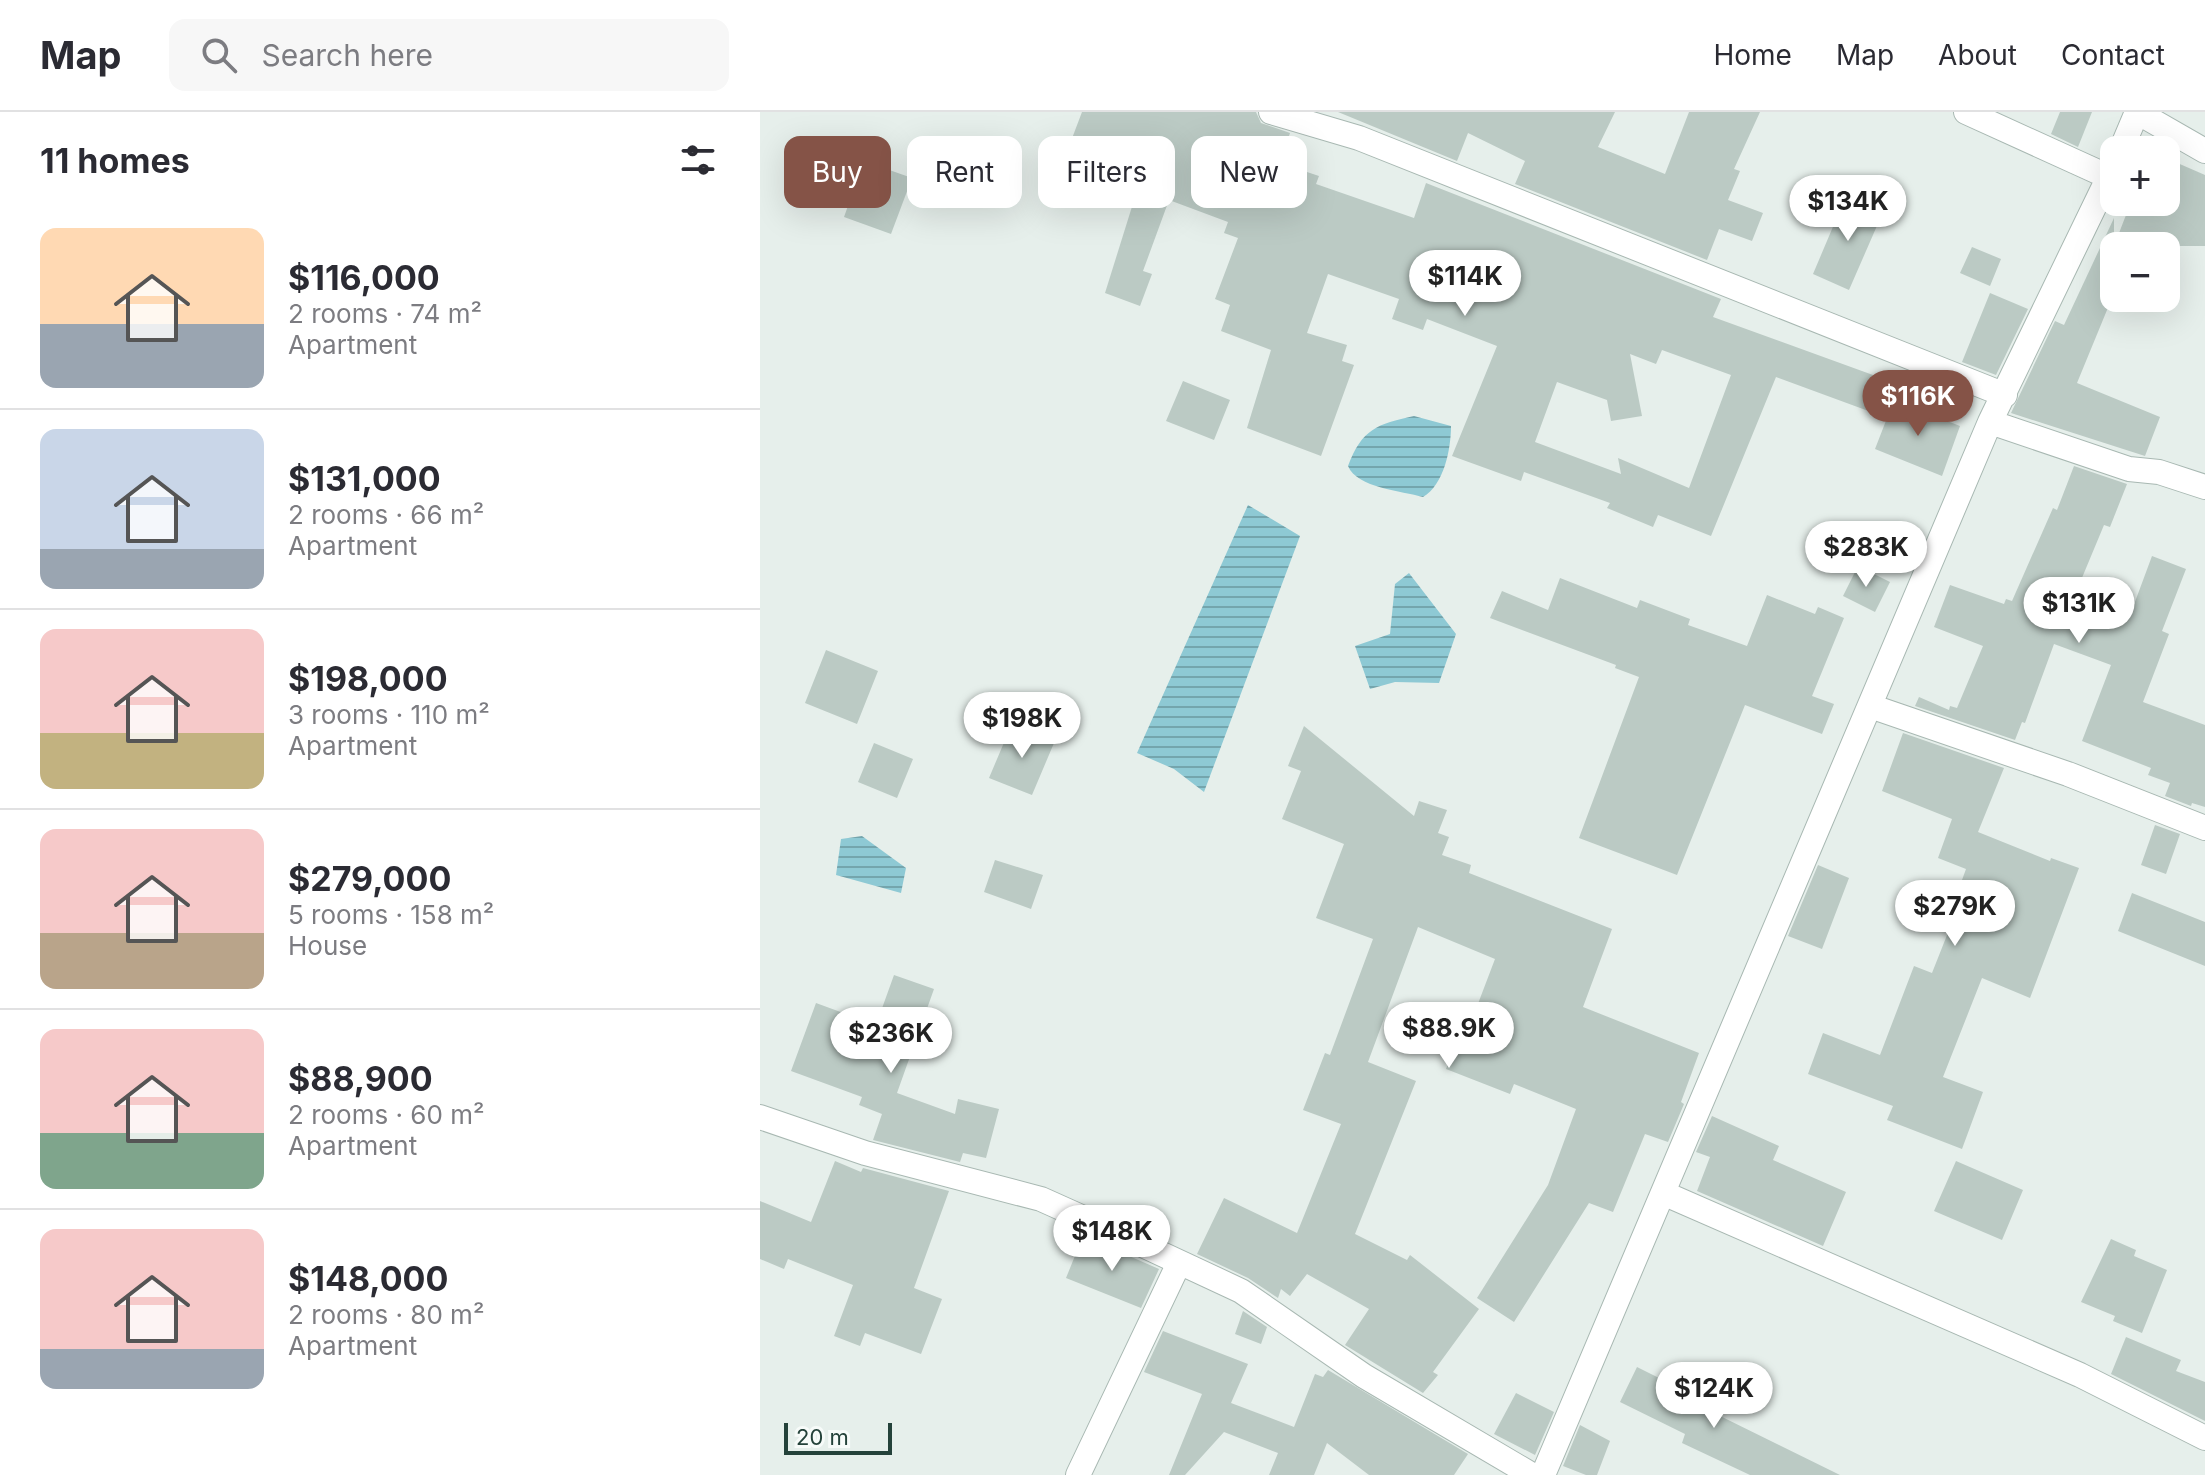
<!DOCTYPE html>
<meta charset="utf-8">
<style>
:root{--surface:#fff;--page:#f7f7f7;--text:#2b2b33;--muted:#7c7c81;--line:#e1e1e2;--accent:#855347}
body{margin:0;font-family:Inter,sans-serif;background:var(--page);color:var(--text);height:100vh;display:flex;flex-direction:column;font-size:30px;white-space:nowrap}
*{box-sizing:border-box;margin:0}
p{font-size:26px;color:var(--muted)}
.icon{flex:none;width:44px;height:44px;fill:none;stroke:currentColor;stroke-width:2;stroke-linecap:round;stroke-linejoin:round}
.map{position:relative;flex:1;overflow:hidden}
.side{display:flex;flex-direction:column;background:var(--surface);width:760px}
.side>*{flex:none}
.hud{position:absolute;left:24px;top:24px;width:760px;height:72px;display:flex;gap:16px}
.fabs{position:absolute;left:1340px;top:24px;display:grid;gap:16px}
.fabs a{display:grid;place-items:center;width:80px;height:80px;border-radius:16px;background:var(--surface);box-shadow:0 8px 32px #0002;font-size:40px}
.scale{position:absolute;left:24px;bottom:20px;width:108px;box-sizing:border-box;padding-left:8px;border:4px solid #24423a;border-top:0;font-size:22px;line-height:28px;white-space:nowrap;color:#24423a;-webkit-text-stroke:6px #f7fbf9;paint-order:stroke}
.price{position:absolute;translate:-50% -68px;padding:0 18px;border-radius:28px;background:#fff;color:#222;font-size:26px;line-height:52px;filter:drop-shadow(0 2px 4px #0008)}
.price::after{content:'';position:absolute;left:50%;top:48px;width:24px;height:18px;margin-left:-12px;background:inherit;clip-path:polygon(0 0,100% 0,50% 100%)}
.price.active{background:var(--accent);color:#fff}
ul{padding:0;list-style:none}
li{display:flex;align-items:center;gap:24px;height:200px;padding:0 40px}
li+li{border-top:2px solid var(--line)}
li span{display:grid;place-items:center;flex:none;width:224px;height:160px;border-radius:16px;color:#555}
li>.icon{margin-inline-start:auto}
span .icon{width:96px;height:96px;fill:#fffc;stroke-width:1}
li b{font-size:34px}
h2{display:flex;justify-content:space-between;align-items:center;height:96px;padding:0 40px;font-size:34px}
.tag{padding:0 28px;border-radius:16px;background:var(--surface);box-shadow:0 8px 32px #0002;font-size:28px;line-height:72px}
.tag.active{background:var(--accent);color:#fff}
header{display:flex;align-items:center;gap:48px;box-sizing:border-box;height:112px;padding:0 40px;background:var(--surface);border-bottom:2px solid var(--line)}
header strong{font-size:38px}
nav{display:flex;gap:44px;margin-inline-start:auto;font-size:28px}
.search{width:560px;height:72px;background:var(--page);display:flex;align-items:center;gap:20px;box-sizing:border-box;padding:0 28px;border-radius:16px;color:var(--muted);font-size:30px}
main{display:flex;flex:1;min-height:0}
.map>svg:first-child{display:block}
.water{fill:url(#water-rules)}
.building{fill:#bbcac4;fill-rule:evenodd}
.lines{fill:none;stroke-linecap:round;stroke-linejoin:round}
.minor-casing{stroke:#a8b8b2;stroke-width:26}
.minor{stroke:#fff;stroke-width:24}
</style>
<header>
<strong>Map</strong>
<div class="search"><svg class="icon" aria-label="search" viewBox="0 0 24 24"><circle cx="10" cy="10" r="6"/><path d="M15 15l6 6"/></svg>Search here</div>
<nav><a>Home</a><a>Map</a><a>About</a><a>Contact</a></nav>
</header>
<main>
<section class="side">
<h2>11 homes<svg class="icon" aria-label="filters" viewBox="0 0 24 24"><path d="M4 7h16M4 17h16"/><circle cx="9" cy="7" r="2"/><circle cx="15" cy="17" r="2"/></svg></h2>
<ul>
<li><span style="background:linear-gradient(#ffd9b3 60%,#9aa5b1 0)"><svg class="icon" aria-label="home" viewBox="0 0 24 24"><path d="M3 11l9-7 9 7M6 9v11h12V9"/></svg></span><div><b>$116,000</b><p>2 rooms · 74 m²</p><p>Apartment</p></div></li>
<li><span style="background:linear-gradient(#c9d6e8 75%,#9aa5b1 0)"><svg class="icon" aria-label="home" viewBox="0 0 24 24"><path d="M3 11l9-7 9 7M6 9v11h12V9"/></svg></span><div><b>$131,000</b><p>2 rooms · 66 m²</p><p>Apartment</p></div></li>
<li><span style="background:linear-gradient(#f6c9c9 65%,#c2b280 0)"><svg class="icon" aria-label="home" viewBox="0 0 24 24"><path d="M3 11l9-7 9 7M6 9v11h12V9"/></svg></span><div><b>$198,000</b><p>3 rooms · 110 m²</p><p>Apartment</p></div></li>
<li><span style="background:linear-gradient(#f6c9c9 65%,#b9a48a 0)"><svg class="icon" aria-label="home" viewBox="0 0 24 24"><path d="M3 11l9-7 9 7M6 9v11h12V9"/></svg></span><div><b>$279,000</b><p>5 rooms · 158 m²</p><p>House</p></div></li>
<li><span style="background:linear-gradient(#f6c9c9 65%,#7fa58c 0)"><svg class="icon" aria-label="home" viewBox="0 0 24 24"><path d="M3 11l9-7 9 7M6 9v11h12V9"/></svg></span><div><b>$88,900</b><p>2 rooms · 60 m²</p><p>Apartment</p></div></li>
<li><span style="background:linear-gradient(#f6c9c9 75%,#9aa5b1 0)"><svg class="icon" aria-label="home" viewBox="0 0 24 24"><path d="M3 11l9-7 9 7M6 9v11h12V9"/></svg></span><div><b>$148,000</b><p>2 rooms · 80 m²</p><p>Apartment</p></div></li>
</ul>
</section>
<div class="map">
<svg width="1445" height="1363" viewBox="0 0 1445 1363">
<defs>
<pattern id="water-rules" width="6" height="5" patternUnits="userSpaceOnUse" patternTransform="scale(2)"><rect width="6" height="5" fill="#8ec9d4"/><path d="M0 2.5h6" fill="none" stroke="#74a5ad"/></pattern>
</defs>
<rect width="100%" height="100%" fill="#e6efeb"/>
<path class="water" d="M654 304 691 314C691 337 684 373 663 385 642 379 597 376 588 354 602 317 617 312 654 304Z
M488 393 540 424 444 680 414 657 377 641Z
M649 461 696 522 679 571 635 570 610 577 595 534 630 522 635 472Z
M102 724 146 756 141 781 76 763 81 727Z"/>
<path class="building" d="M322 0H496L501 11 530 21 520 51 559 64 556 72 654 106 666 71 961 187 953 205 1135 271 1122 304 1016 265 951 424 898 403 893 415 847 396 850 391 764 360 761 369 692 344 737 234 667 207 663 218 632 207 639 187 568 162 547 221 587 233 582 249 594 253 561 344 487 316 511 238 461 219 470 193 455 187 478 126 464 121 468 110 409 88 383 159 392 162 380 194 345 181 375 85 300 58ZM902 238 971 263 929 376 858 346 861 362 775 330 797 270 847 288 851 309 882 304 870 242 896 252Z
M578 0H855L838 35 905 62 929 0H1000L974 57 980 59 968 88 1003 101 992 129 959 117 947 148 755 72 765 49 708 21 697 49Z
M1300 0H1332L1318 35 1291 22Z
M1406 46 1445 63V134H1354V181L1317 271 1400 305 1385 344 1251 301 1295 209 1304 213 1354 106V134L1371 90H1406Z
M104 49 152 66 131 122 84 105Z
M1086 84 1123 100 1089 178 1053 162Z
M1212 135 1241 147 1230 174 1200 161Z
M1230 181 1268 197 1236 263 1202 250Z
M423 269 470 288 454 328 406 309Z
M1134 288 1200 314 1182 364 1115 337Z
M1314 354 1367 372 1350 415 1344 413 1314 485 1369 506 1392 444 1426 457 1402 519 1409 522 1383 590 1445 613V695L1432 691 1431 694 1405 684 1410 671 1388 663 1391 656 1322 629 1351 553 1294 532 1265 611 1262 610 1255 628 1155 594 1159 585 1189 598 1190 594 1197 596 1223 534 1174 515 1190 473 1244 492 1246 487 1252 489 1293 396 1297 398Z
M1098 454 1130 470 1115 500 1083 484Z
M800 466 877 496 880 488 930 507 928 513 987 534 1007 483 1055 502 1058 495 1084 506 1052 584 1074 592 1062 622 985 593 917 763 819 726 879 565 855 556 856 553 730 506 742 479 788 498Z
M66 538 118 559 97 612 45 591Z
M251 614 294 631 272 683 229 666Z
M544 614 654 704 659 689 687 698 678 721 689 725 682 743 711 753 709 761 852 817 823 895 939 941 921 990 924 992 908 1030 885 1022 853 1100 829 1091 754 1210 717 1186 788 1073 816 997 754 972 750 982 686 957 702 916 708 918 735 847 658 815 608 950 656 969 595 1122 647 1148 650 1143 719 1197 673 1260 678 1263 663 1281 585 1233 609 1197 547 1162 530 1184 521 1177 518 1186 488 1166 437 1142 464 1086 537 1121 581 1012 543 998 565 941 570 943 613 827 556 806 584 732 522 707 541 659 528 654Z
M1143 621 1244 656 1218 720 1290 749 1291 746 1319 756 1270 886 1222 866 1183 965 1223 980 1202 1037 1127 1008 1133 994 1048 962 1063 921 1120 943 1154 854 1172 861 1208 770 1202 768 1206 757 1178 746 1192 707 1122 679Z
M114 631 153 647 137 686 98 670Z
M1395 713 1420 722 1406 762 1381 753Z
M235 748 283 763 271 797 224 780Z
M1058 753 1089 766 1062 837 1028 824Z
M1372 781 1445 810V854L1358 819Z
M134 863 174 877 137 981 195 1002 198 987 239 997 226 1046 203 1041 200 1050 113 1028 122 1002 99 993 102 985 31 959 56 891 116 913Z
M952 1004 1019 1034 1013 1048 1086 1080 1063 1134 937 1079 950 1045 936 1040Z
M75 1049 101 1060 103 1056 189 1079 154 1176 182 1187 161 1242 105 1221 100 1234 74 1224 93 1173 28 1147 24 1157 0 1147V1089L51 1110Z
M1196 1049 1263 1078 1242 1128 1174 1099Z
M323 1124 399 1157 381 1196 306 1166Z
M1351 1127 1376 1138 1374 1144 1407 1158 1382 1221 1353 1209 1355 1204 1321 1190Z
M483 1199 507 1215 501 1232 475 1222Z
M403 1219 488 1252 471 1291 534 1315 555 1262 563 1265 568 1258 708 1342 694 1363H609L567 1331 554 1363H509L518 1341 464 1320 425 1363H409L442 1282 384 1260Z
M1366 1225 1421 1248 1416 1259 1445 1270V1309L1351 1262Z
M877 1255 953 1293 950 1299 1080 1363H990L922 1331 925 1322 860 1290Z
M756 1281 794 1300 775 1343 734 1322Z
M820 1313 850 1329 837 1363H826L803 1354Z"/>
<g class="lines">
<defs>
<path id="minor" d="M511 0 599 26 1245 283
M1206 0 1349 65
M1377 0 1445 39
M1361 38 1377 0
M1230 310 1369 357 1399 360 1445 375
M1110 594 1308 662 1445 716
M0 1005 105 1041 281 1087 359 1122 481 1179 604 1264 772 1363
M903 1081 1320 1263 1445 1326
M318 1363 419 1151
M783 1363 1230 310 1354 54"/>
</defs>
<use href="#minor" class="minor-casing"/>
<use href="#minor" class="minor"/>
</g>
</svg>
<div class="fabs">
<a>+</a>
<a>−</a>
</div>
<div class="scale">20 m</div>
<b class="price" style="left:1088px;top:131px">$134K</b>
<b class="price" style="left:705px;top:206px">$114K</b>
<b class="price active" style="left:1158px;top:326px">$116K</b>
<b class="price" style="left:1106px;top:477px">$283K</b>
<b class="price" style="left:1319px;top:533px">$131K</b>
<b class="price" style="left:262px;top:648px">$198K</b>
<b class="price" style="left:1195px;top:836px">$279K</b>
<b class="price" style="left:689px;top:958px">$88.9K</b>
<b class="price" style="left:131px;top:963px">$236K</b>
<b class="price" style="left:352px;top:1161px">$148K</b>
<b class="price" style="left:954px;top:1318px">$124K</b>
<div class="hud">
<a class="tag active">Buy</a>
<a class="tag">Rent</a>
<a class="tag">Filters</a>
<a class="tag">New</a>
</div>
</div>
</main>
